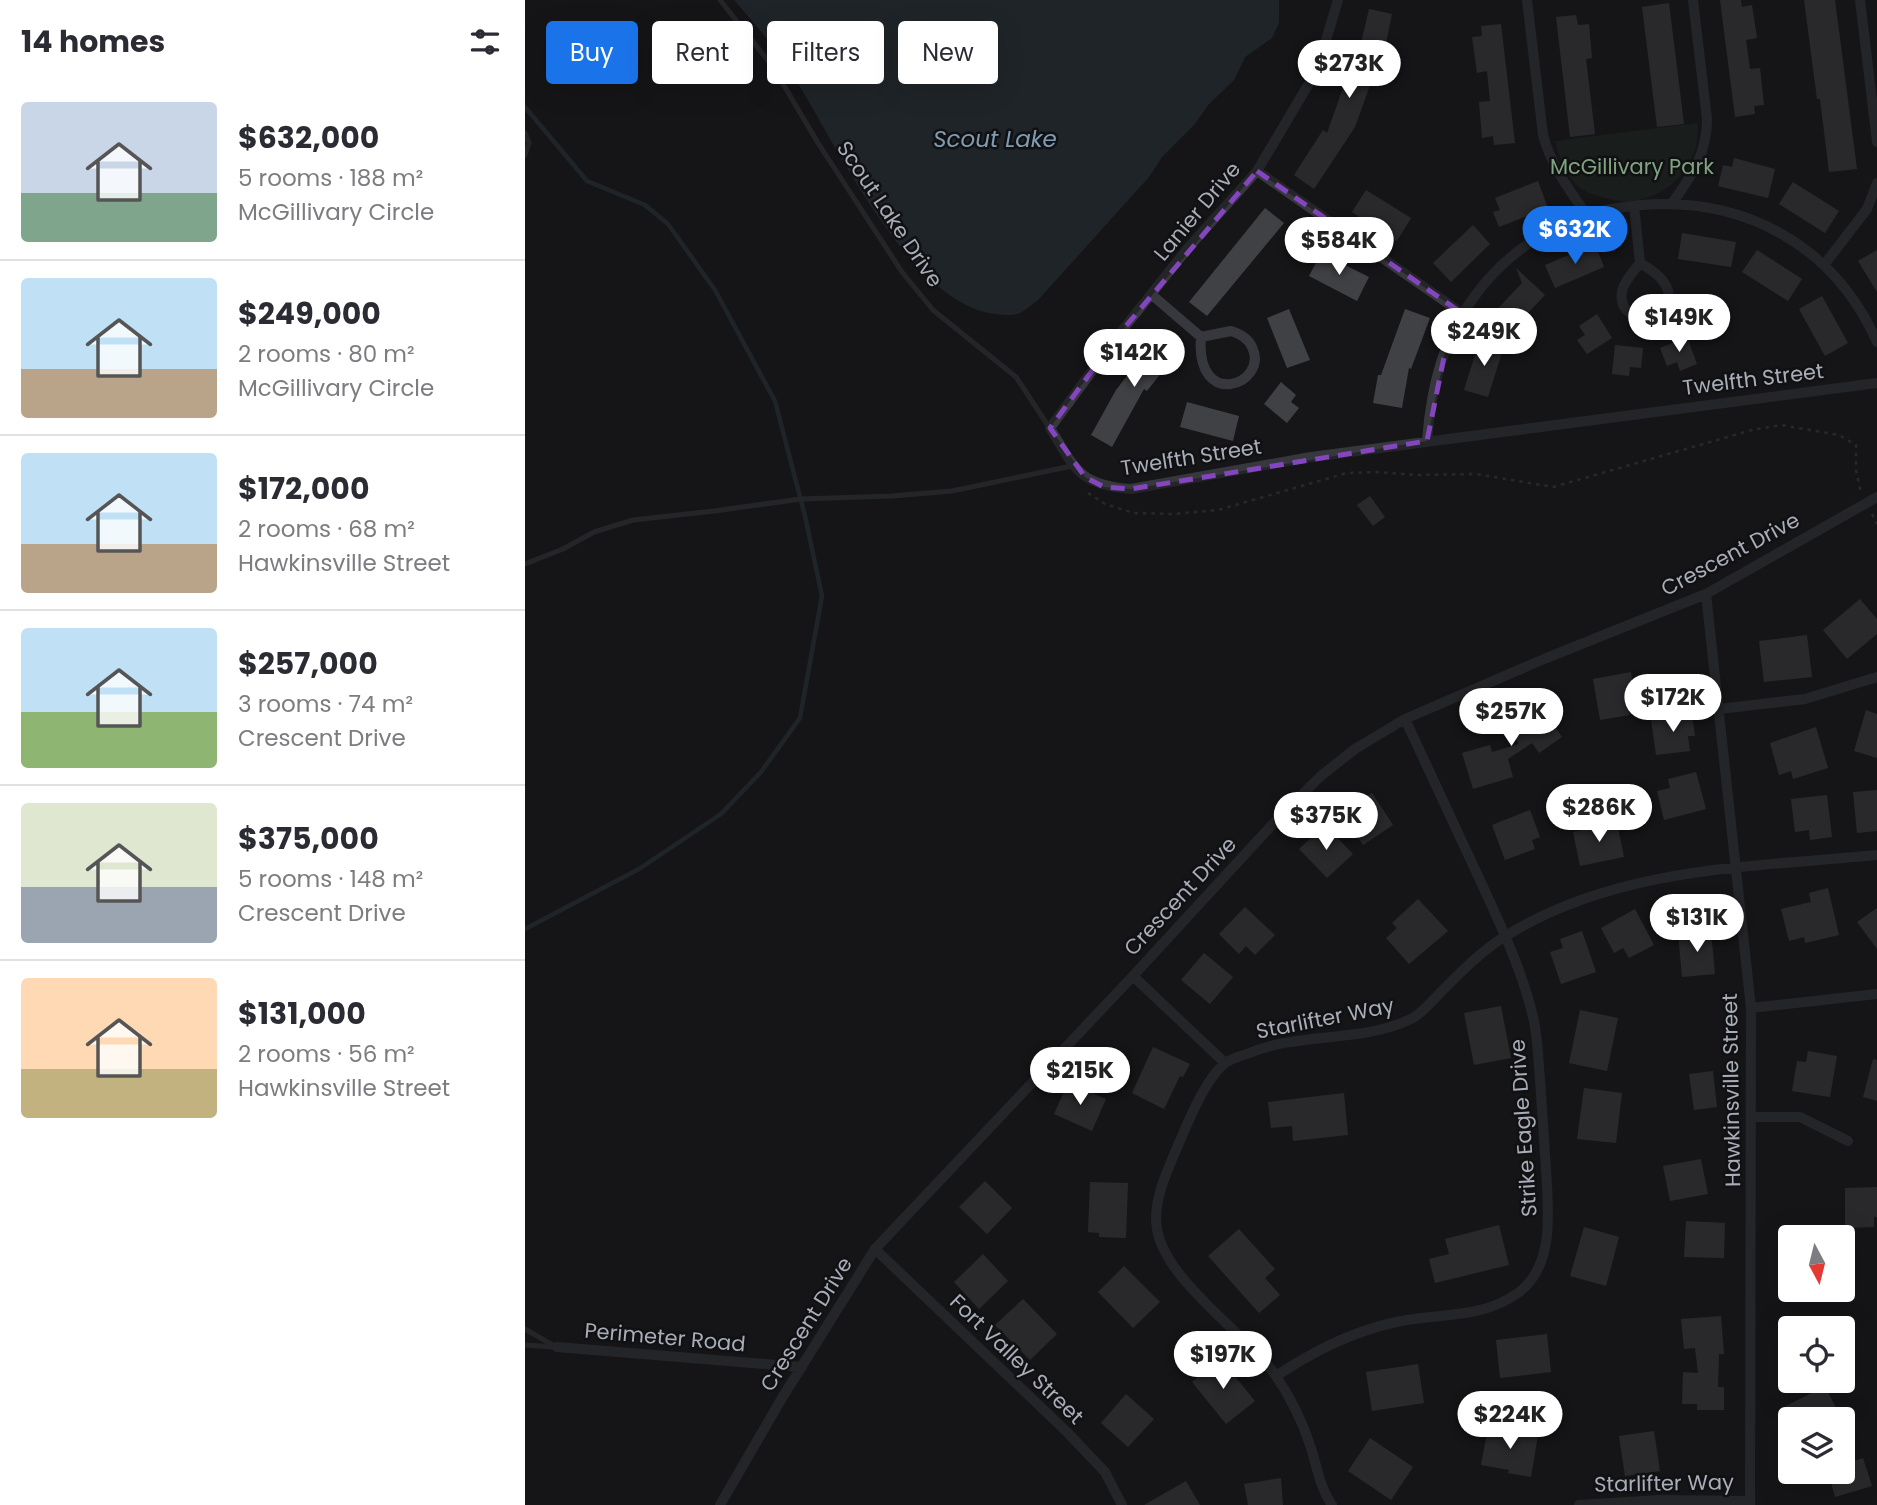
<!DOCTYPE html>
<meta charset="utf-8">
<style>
:root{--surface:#fff;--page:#f7f7f7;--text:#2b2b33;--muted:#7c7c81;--line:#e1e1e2;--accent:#1a73e8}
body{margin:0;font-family:Poppins,sans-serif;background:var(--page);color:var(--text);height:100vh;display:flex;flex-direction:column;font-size:26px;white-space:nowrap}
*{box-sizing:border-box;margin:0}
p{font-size:23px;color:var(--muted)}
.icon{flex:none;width:38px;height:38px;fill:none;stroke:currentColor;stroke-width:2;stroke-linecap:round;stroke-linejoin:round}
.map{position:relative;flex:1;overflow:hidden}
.panel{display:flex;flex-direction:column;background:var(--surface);width:525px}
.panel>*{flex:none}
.hud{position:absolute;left:21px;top:21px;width:665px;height:63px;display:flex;gap:14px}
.needle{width:46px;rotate:173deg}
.buttons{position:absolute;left:1253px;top:1225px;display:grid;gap:14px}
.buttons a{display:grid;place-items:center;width:77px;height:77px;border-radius:7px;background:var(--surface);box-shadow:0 7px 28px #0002;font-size:35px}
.price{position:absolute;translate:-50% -60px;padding:0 16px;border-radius:24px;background:#fff;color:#222;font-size:23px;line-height:46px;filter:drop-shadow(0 2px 4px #0008)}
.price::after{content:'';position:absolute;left:50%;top:42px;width:21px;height:16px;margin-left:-10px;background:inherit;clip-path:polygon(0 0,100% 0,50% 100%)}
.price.current{background:var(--accent);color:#fff}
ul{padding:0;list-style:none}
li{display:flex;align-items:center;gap:21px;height:175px;padding:0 21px}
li+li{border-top:2px solid var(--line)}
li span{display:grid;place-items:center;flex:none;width:196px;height:140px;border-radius:7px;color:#555}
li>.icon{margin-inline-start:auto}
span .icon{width:84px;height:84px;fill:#fffc;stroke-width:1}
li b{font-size:30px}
h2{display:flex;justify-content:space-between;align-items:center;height:84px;padding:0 21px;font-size:30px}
.pill{padding:0 24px;border-radius:7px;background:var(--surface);box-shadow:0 7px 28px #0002;font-size:24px;line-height:63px}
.pill.current{background:var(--accent);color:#fff}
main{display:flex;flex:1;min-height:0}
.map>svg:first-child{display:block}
.green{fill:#1e261f}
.water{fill:#2c353c}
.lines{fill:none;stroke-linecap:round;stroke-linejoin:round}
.stream{stroke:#2c353c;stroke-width:4.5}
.building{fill:#404145}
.path{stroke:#3d3f44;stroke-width:2.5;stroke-dasharray:3.5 5;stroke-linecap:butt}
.service{stroke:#37383d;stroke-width:5}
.minor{stroke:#37383d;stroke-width:10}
.marked{fill:none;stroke:#8446be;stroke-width:5;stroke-dasharray:14 9;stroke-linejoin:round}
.labels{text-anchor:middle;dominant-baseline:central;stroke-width:5;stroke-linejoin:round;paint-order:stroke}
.park-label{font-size:21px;fill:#7fa381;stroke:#111113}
.street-label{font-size:21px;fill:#a8adb8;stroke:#111113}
.water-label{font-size:23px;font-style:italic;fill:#7f9bb3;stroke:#111113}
</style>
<main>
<section class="panel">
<h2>14 homes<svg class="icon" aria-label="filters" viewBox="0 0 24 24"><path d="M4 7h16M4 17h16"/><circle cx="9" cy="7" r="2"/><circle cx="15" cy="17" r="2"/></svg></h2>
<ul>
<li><span style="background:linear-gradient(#c9d6e8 65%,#7fa58c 0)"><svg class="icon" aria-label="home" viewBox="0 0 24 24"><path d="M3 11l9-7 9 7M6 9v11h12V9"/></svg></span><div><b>$632,000</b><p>5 rooms · 188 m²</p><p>McGillivary Circle</p></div></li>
<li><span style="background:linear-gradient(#bfe0f5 65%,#b9a48a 0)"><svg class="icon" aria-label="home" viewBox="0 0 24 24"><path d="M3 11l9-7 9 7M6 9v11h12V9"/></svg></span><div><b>$249,000</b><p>2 rooms · 80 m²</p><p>McGillivary Circle</p></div></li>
<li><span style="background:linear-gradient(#bfe0f5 65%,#b9a48a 0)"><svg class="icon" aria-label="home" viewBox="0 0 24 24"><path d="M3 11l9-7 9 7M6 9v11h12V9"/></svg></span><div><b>$172,000</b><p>2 rooms · 68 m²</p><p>Hawkinsville Street</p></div></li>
<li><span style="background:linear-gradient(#bfe0f5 60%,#8fb573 0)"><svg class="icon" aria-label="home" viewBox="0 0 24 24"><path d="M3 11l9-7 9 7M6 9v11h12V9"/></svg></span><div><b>$257,000</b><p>3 rooms · 74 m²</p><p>Crescent Drive</p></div></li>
<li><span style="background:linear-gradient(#dfe7d0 60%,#9aa5b1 0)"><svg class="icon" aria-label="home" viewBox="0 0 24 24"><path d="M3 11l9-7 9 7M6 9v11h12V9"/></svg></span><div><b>$375,000</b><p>5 rooms · 148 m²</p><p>Crescent Drive</p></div></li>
<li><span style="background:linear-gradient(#ffd9b3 65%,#c2b280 0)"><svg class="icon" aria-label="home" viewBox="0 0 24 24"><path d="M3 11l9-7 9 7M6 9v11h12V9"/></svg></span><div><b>$131,000</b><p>2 rooms · 56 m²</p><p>Hawkinsville Street</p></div></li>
</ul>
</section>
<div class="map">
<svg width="1352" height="1505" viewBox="0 0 1352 1505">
<rect width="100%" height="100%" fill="#161618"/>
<path class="green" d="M1173 123C1172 131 1173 142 1170 150 1158 187 1117 210 1080 198 1067 194 1055 191 1047 180 1038 169 1034 155 1030 141Z"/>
<path class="water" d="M209 0H754V23L747 38 720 57 709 80 684 104 669 125 637 157 624 177 513 300C507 304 501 310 495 313 486 317 473 314 464 313 382 296 313 148 271 80 254 52 231 25 209 0Z"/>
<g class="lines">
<path class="stream" d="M0 107 62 181 120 205 143 224 190 290 250 401 280 516 297 596 275 718 236 772 196 814 114 869 0 929"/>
</g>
<path class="building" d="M1195 0H1216L1217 7 1227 5 1232 38 1221 40 1225 69 1235 68 1239 105 1229 106 1230 114 1210 117Z
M1279 0H1310L1332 169 1304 172 1295 99H1292Z
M1144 3 1159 124 1132 127 1117 7Z
M844 9 867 14 856 67 852 66 830 127 789 189 769 175 798 130 802 133 824 71 829 73Z
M1051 15 1053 25 1064 24 1067 58 1061 59 1070 134 1045 137 1031 17Z
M976 24 990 143 969 145 968 136 957 138 954 102 965 101 962 71 952 73 947 37 957 36 956 26Z
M1209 158 1250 169 1243 198 1193 186 1198 165 1207 167Z
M1013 181 1023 208 974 227 968 212 975 210 970 198Z
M1268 182 1314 211 1300 233 1254 204Z
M841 190 886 218 872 241 827 212Z
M740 208 759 223 682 316 664 302Z
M948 225 965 244 926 282 908 263Z
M1157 233 1211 242 1206 267 1153 259Z
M1070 244 1079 267 1030 288 1020 265Z
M1232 250 1277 279 1263 301 1217 272Z
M1352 250V292L1333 261Z
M796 253 844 277 832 301 784 276Z
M991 268 1020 295 983 334 965 317 997 283Z
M1297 296 1323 343 1300 356 1274 309Z
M1173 301 1192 306 1189 315 1199 317 1195 335 1166 328Z
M764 309 785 360 762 368 742 318Z
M880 309 905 318 886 369 884 368 877 408 848 403 853 375H856Z
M1072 314 1087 338 1062 354 1052 340 1060 335 1054 326Z
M635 333 655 349 622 391 619 389 587 447 566 435 591 390Z
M1162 337 1172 364 1155 371 1152 362 1142 366 1135 348Z
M955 339 979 346 963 397 939 390Z
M1090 345 1118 348 1116 368 1105 367 1104 376 1087 374Z
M756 382 771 395 766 402 774 408 762 423 739 404Z
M662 402 714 416 708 441 655 427Z
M845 496 860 517 848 526 832 505Z
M1335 599 1352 619V634L1322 659 1298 630Z
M1282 635 1287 677 1239 682 1234 641Z
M1106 672 1110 699 1102 700 1105 715 1075 720 1068 679Z
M1014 703 1037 737 1014 753 1007 743 983 759 988 777 948 789 937 753 965 745 967 752 994 744 981 725Z
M1341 710 1352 714V758L1329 751Z
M1167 714 1170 736H1163L1165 751 1131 755 1126 720Z
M1291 727 1303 768 1268 779 1266 771 1254 775 1245 743Z
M1171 772 1181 809 1139 820 1132 791 1145 788 1143 779Z
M1352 790V831L1332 833 1328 792Z
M847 793 868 825 838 845 817 812Z
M1302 795 1307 837 1285 840 1284 830 1270 832 1266 799Z
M1005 810 1015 837 1007 840 1010 849 980 860 967 825Z
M1092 823 1099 857 1055 866 1048 832Z
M800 825 828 854 802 878 774 849Z
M1303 888 1314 935 1280 943 1279 937 1264 941 1256 909 1286 902 1284 893Z
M893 899 923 931 884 964 861 938 872 928 867 923Z
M720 907 750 935 730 955 721 946 714 954 694 934Z
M1352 908V949L1332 922Z
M1110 909 1129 945 1104 958 1098 948 1089 953 1076 928Z
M1186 930 1190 974 1157 977 1153 933Z
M1057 931 1071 972 1036 984 1025 952 1038 948 1035 939Z
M679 953 708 977 685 1004 656 980Z
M976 1006 986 1058 949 1065 939 1013Z
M1055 1010 1093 1018 1082 1071 1044 1063Z
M628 1047 665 1064 658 1077 655 1076 639 1109 607 1093Z
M1283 1051 1312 1056 1305 1097 1267 1091 1272 1061 1281 1062Z
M1348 1059 1352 1060V1101L1338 1097Z
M1188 1071 1192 1107 1169 1110 1164 1074Z
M543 1083 581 1099 567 1131 529 1114Z
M1059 1088 1097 1093 1091 1143 1052 1139Z
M819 1093 823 1135 768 1141 767 1126 746 1128 743 1102Z
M1176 1159 1183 1194 1145 1201 1138 1166Z
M460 1181 487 1208 462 1234 434 1207Z
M565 1182 603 1183 601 1238 574 1237V1233L563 1232Z
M1352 1187V1217H1349V1227L1320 1228V1188Z
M1161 1221 1200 1223 1199 1258 1159 1257Z
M974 1225 984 1265 910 1283 904 1259 924 1254 920 1239Z
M1059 1227 1094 1237 1081 1286 1045 1276Z
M714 1229 750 1269 740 1278 755 1295 734 1313 683 1256Z
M458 1254 483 1281 454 1309 429 1282Z
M599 1266 635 1302 608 1328 573 1292Z
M498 1299 532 1334 505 1360 470 1325Z
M1196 1316 1199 1354H1194L1193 1387H1199V1410H1172V1404H1157L1158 1372 1173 1373 1170 1348 1159 1349 1156 1319Z
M1022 1334 1026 1372 975 1378 971 1340Z
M696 1359 730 1401 701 1424 667 1382Z
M893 1364 899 1403 847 1411 841 1372Z
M1300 1386 1312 1410 1304 1414 1307 1419H1268L1261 1406Z
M601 1394 629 1419 603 1447 576 1423Z
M963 1427 1013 1435 1006 1477 983 1473 984 1470 956 1465Z
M1129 1431 1135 1471 1100 1476 1094 1436Z
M1318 1432H1320L1329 1461 1338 1458 1347 1486 1310 1497 1303 1472H1318Z
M845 1438 888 1467 866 1500 823 1471Z
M756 1478 758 1505H723L719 1484Z
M661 1481 675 1505H619Z"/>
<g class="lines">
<path class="path" d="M563 493 580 504 609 513 648 514 693 510 822 473 851 472 891 475 951 474 1028 487 1227 430 1256 425 1314 435 1331 445V470L1336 493
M1347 514 1352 524"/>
<path class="service" d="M195 0 248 67 293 143 377 272 408 310 491 377 524 427
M0 133 4 143 0 155
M0 564 38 549 69 532 108 520 189 511 276 499 367 496 427 491 547 466
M0 1329 31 1347
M0 1345 29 1347"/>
<path class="minor" d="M813 0 792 70 732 171 663 248 595 333 525 428C550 469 554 485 606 489L786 457 1352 383
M1002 0 1018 135C1026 165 1043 188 1061 214
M1335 0 1352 142
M732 171 938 314
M1147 203C1167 176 1182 153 1182 119L1168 0
M1109 206 1115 263
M1115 263C1123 268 1132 273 1137 280 1166 315 1090 334 1097 291 1099 281 1109 271 1115 263Z
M1299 265 1342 209 1352 183
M627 295 676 337
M706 331C716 334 723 338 727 347 745 384 670 412 676 337Z
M902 441C906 387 918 337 952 293 978 258 1021 226 1063 214 1080 209 1098 207 1116 205 1220 197 1309 245 1352 342
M1181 594 1226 1008 1225 1505
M1194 709 1280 699 1352 677
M608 976 700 1063
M1226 1008 1352 994
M1226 1117H1275L1323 1141
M350 1249 541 1431 580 1472 597 1505
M32 1347 277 1367
M751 1376C789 1351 826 1332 871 1322 913 1313 957 1319 993 1293 1031 1265 1023 1209 1021 1169 1019 1139 1017 1109 1015 1079 1013 1060 1013 1040 1009 1021 998 971 975 924 954 878 929 825 905 772 880 719
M195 1505 257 1398 350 1249 608 976 758 813 797 775 830 749 880 719 1019 659 1181 594 1352 497
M807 1505C795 1488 792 1467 786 1448 778 1423 766 1398 751 1376 720 1331 631 1276 631 1219 631 1193 644 1167 654 1143 664 1120 680 1080 699 1064 705 1059 715 1056 722 1054 775 1031 836 1044 888 1018 898 1012 907 1001 915 993 935 973 955 952 979 937 1090 867 1226 867 1352 855
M1054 1505 1135 1500 1225 1501"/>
</g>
<path d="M0 0H1352V1505H0ZM732 171 938 314 921 347 902 441 606 489 579 487 560 477 525 428 595 333Z" fill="#161618" fill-opacity=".55" fill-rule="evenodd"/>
<path class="marked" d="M732 171 938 314 921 347 902 441 606 489 579 487 560 477 525 428 595 333Z"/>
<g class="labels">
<g class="park-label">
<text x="1107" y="166">McGillivary Park</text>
</g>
<g class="street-label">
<text transform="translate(672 211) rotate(-50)">Lanier Drive</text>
<text transform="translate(365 214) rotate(56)">Scout Lake Drive</text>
<text transform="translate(1228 379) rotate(-7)">Twelfth Street</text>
<text transform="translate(666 457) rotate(-9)">Twelfth Street</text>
<text transform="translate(1205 554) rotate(-28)">Crescent Drive</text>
<text transform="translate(655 896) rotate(-47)">Crescent Drive</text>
<text transform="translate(800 1018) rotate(-11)">Starlifter Way</text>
<text transform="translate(1206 1090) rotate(-91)">Hawkinsville Street</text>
<text transform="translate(998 1128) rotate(-94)">Strike Eagle Drive</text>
<text transform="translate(281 1324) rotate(-58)">Crescent Drive</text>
<text transform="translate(140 1337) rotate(5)">Perimeter Road</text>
<text transform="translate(492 1359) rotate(44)">Fort Valley Street</text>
<text transform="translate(1139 1483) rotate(-1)">Starlifter Way</text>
</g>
<g class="water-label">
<text x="470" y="139">Scout Lake</text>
</g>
</g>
</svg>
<div class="buttons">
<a><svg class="needle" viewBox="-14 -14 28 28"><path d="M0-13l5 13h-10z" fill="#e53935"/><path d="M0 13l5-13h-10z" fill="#7c7c81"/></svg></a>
<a><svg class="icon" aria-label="locate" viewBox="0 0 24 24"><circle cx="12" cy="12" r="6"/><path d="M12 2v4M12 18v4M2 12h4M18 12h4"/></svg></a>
<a><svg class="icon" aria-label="layers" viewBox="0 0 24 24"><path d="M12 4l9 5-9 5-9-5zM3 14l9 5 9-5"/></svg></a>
</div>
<b class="price" style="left:824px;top:100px">$273K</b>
<b class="price current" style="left:1050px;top:266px">$632K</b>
<b class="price" style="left:814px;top:277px">$584K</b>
<b class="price" style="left:1154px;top:354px">$149K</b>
<b class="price" style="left:959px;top:368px">$249K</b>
<b class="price" style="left:609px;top:389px">$142K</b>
<b class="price" style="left:1148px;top:734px">$172K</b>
<b class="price" style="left:986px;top:748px">$257K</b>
<b class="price" style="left:1074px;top:844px">$286K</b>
<b class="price" style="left:801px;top:852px">$375K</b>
<b class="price" style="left:1172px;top:954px">$131K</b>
<b class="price" style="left:555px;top:1107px">$215K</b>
<b class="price" style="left:698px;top:1391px">$197K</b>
<b class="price" style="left:985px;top:1451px">$224K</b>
<div class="hud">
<a class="pill current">Buy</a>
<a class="pill">Rent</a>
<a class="pill">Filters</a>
<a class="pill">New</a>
</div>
</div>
</main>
